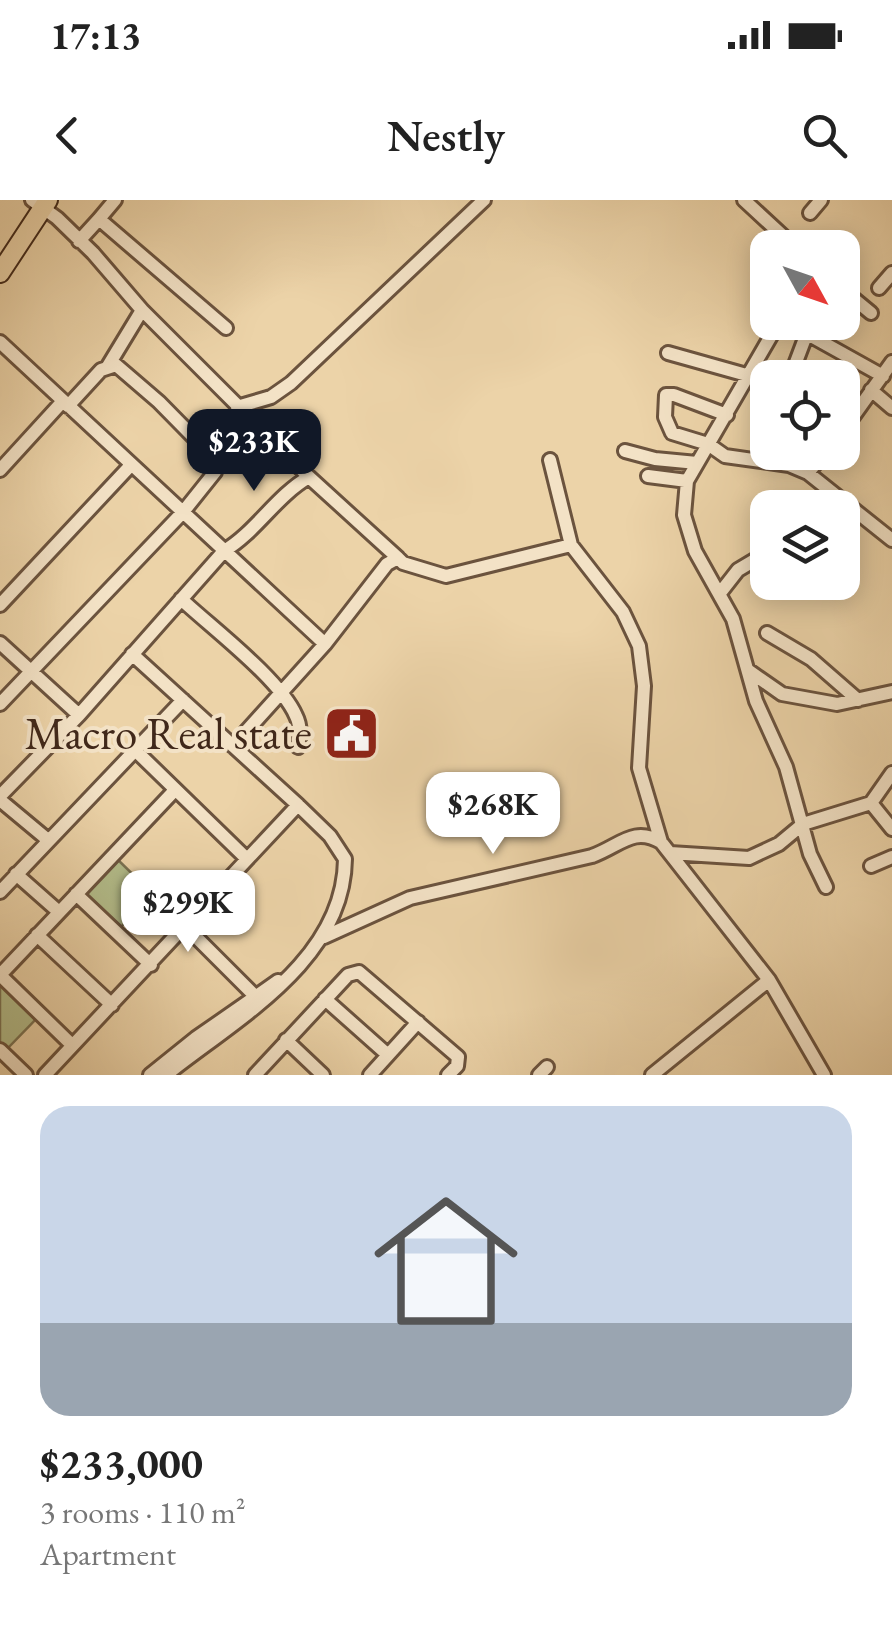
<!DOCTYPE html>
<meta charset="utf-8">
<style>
:root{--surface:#fff;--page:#f6f6f6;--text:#222;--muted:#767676;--line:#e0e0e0;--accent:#111827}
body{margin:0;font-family:"EB Garamond",serif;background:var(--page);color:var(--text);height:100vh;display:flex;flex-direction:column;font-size:38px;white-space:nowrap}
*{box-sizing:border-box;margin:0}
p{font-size:32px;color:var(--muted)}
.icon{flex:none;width:55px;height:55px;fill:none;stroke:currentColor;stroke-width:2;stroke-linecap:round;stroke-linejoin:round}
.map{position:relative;height:875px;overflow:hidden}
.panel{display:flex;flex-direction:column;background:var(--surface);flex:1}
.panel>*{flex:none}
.needle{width:65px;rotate:130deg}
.fabs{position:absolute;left:750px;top:30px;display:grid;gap:20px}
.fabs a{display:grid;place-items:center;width:110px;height:110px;border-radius:20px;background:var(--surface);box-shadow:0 5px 25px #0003;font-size:50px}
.price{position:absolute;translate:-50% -85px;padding:0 22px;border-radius:20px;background:#fff;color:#222;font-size:32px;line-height:65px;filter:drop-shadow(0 2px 5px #0008)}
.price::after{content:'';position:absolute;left:50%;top:60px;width:30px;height:22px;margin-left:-15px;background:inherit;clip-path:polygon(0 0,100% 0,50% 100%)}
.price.selected{background:var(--accent);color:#fff}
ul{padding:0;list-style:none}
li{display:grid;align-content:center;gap:20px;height:530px;padding:0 40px}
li+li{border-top:2px solid var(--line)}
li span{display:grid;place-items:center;height:310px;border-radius:30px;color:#555}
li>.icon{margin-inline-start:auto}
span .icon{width:180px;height:180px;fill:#fffc;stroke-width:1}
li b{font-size:42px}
.status{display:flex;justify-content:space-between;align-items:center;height:70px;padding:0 50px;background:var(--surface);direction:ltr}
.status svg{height:28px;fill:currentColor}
header{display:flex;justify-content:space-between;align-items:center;height:130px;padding:0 40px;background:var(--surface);font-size:45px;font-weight:600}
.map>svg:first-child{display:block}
.green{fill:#b3bd8b;stroke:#7a7252;stroke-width:2.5}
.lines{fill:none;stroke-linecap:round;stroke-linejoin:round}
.minor-casing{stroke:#6b533e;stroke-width:18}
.highway-casing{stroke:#40281a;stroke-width:22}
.minor{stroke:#f3e2c6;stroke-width:12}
.highway{stroke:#ecd3a8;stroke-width:18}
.labels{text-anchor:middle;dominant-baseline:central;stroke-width:8;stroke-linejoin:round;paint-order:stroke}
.poi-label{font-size:45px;fill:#40281a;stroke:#f3e2c6;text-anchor:end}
</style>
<div class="status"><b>17:13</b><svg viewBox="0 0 49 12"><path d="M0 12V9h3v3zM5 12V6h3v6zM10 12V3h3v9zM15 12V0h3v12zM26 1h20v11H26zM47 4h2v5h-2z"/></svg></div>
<header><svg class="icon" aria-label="back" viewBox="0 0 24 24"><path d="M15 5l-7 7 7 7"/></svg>Nestly<svg class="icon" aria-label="search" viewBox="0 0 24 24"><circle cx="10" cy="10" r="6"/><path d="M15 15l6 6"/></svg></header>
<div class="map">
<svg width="892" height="875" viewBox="0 0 892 875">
<rect width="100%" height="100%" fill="#ecd3a8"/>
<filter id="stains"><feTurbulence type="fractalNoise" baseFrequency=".002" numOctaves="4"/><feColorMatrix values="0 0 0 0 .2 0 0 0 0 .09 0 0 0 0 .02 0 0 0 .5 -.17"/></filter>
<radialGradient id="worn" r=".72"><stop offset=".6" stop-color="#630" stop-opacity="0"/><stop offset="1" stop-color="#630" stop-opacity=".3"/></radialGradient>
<path class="green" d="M115 657 153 694 119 729 81 692Z
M0 780 40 815 6 850 0 844Z"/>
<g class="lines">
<defs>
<path id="minor" d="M32 0 57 18 93 53 142 110 108 166
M115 0 99 19 226 128
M744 0 796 48
M810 13 821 0
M79 41 99 19
M879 88 892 73
M842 89 871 113
M142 110 309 277 398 358
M779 122 687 281 684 315 695 351 733 419 756 501 786 567 810 654 826 687
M786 122 883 176
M0 142 325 444
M668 153 768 181
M790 178 807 133
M871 190 892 208
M237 207 271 197 291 183 484 0
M727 215 674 195H666L665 217 672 233 708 244 725 256 789 265 808 273 892 340
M842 232 892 162
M625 251 655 259 697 263
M550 260 571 345 623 412 639 446 644 486 639 568 661 642
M0 270 63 201
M808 273 825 252
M648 276 687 281
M720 393 738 370 768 352
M181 399C212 428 280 479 296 516 301 526 300 536 298 547
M0 405 131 265
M767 433 811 459 858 500
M0 443 79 515
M132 454 298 605 330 636 345 659C344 761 236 819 166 875
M749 471 782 494 837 504 892 492
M0 504 183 312 215 272 217 261 159 202 116 165 101 170 68 206
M233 546 325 444 387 364 398 358 403 363 446 376 571 345
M135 550 247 659
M892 573 871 603 892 629
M0 596 79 515 224 351C256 332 276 296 309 277
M0 600 48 640
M670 653 749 658 779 644 803 624 871 603
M871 666 892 657
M16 674 59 712
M0 692 183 500
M76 694 151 765
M186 727 254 795
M37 735 112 805
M324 737 410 698 592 656C620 646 633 626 661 642L769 780 824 875
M0 775 175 590
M0 775 72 845
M325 799 388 855
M286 840 323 875
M0 850 26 875
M45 875 298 605
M150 875 196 838 278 781
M255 875 348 775 359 772 458 857 457 866 448 875
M370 875 418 822
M539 875 547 867
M652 875 769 780"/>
<path id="highway" d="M0 73 48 0"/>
</defs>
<use href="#minor" class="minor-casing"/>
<use href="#highway" class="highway-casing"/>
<use href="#minor" class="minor"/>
<use href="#highway" class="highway"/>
</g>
<defs>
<symbol id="civic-square" viewBox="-11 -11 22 22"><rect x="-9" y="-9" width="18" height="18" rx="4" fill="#8f2418" stroke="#f3e2c6"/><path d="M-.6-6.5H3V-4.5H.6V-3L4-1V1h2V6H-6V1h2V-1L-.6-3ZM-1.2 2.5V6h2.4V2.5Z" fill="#fff"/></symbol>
</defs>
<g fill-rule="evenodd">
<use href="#civic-square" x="320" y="502" width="63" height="63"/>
</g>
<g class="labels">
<g class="poi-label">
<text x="312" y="533">Macro Real state</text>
</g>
</g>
<rect width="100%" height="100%" filter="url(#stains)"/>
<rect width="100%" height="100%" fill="url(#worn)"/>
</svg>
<div class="fabs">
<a><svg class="needle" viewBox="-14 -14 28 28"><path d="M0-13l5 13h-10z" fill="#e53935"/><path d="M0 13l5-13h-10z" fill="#767676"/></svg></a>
<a><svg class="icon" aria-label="locate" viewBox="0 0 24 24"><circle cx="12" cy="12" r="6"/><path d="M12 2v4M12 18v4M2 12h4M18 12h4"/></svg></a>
<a><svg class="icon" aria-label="layers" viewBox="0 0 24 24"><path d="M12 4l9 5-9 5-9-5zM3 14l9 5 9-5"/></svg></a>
</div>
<b class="price selected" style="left:254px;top:294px">$233K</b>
<b class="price" style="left:493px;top:657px">$268K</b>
<b class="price" style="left:188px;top:755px">$299K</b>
</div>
<section class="panel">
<ul>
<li><span style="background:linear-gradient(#c9d6e8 70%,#9aa5b1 0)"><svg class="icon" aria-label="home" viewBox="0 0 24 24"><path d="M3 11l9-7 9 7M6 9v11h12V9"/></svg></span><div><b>$233,000</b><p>3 rooms · 110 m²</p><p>Apartment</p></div></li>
</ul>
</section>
